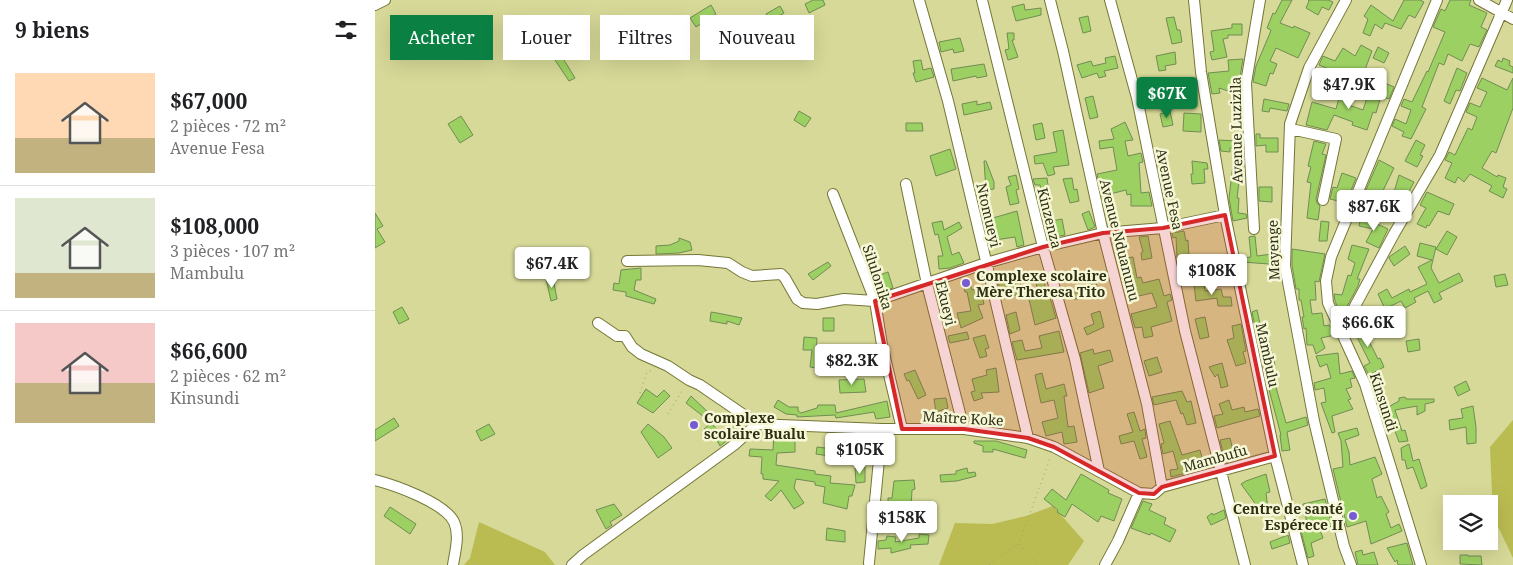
<!DOCTYPE html>
<html lang="fr">
<meta charset="utf-8">
<style>
:root{--surface:#fff;--page:#f6f6f6;--text:#202124;--muted:#757577;--line:#e0e0e0;--accent:#0b8043}
body{margin:0;font-family:"Noto Serif",serif;background:var(--page);color:var(--text);height:100vh;display:flex;flex-direction:column;font-size:19px;white-space:nowrap}
*{box-sizing:border-box;margin:0}
p{font-size:16px;color:var(--muted)}
.icon{flex:none;width:28px;height:28px;fill:none;stroke:currentColor;stroke-width:2;stroke-linecap:round;stroke-linejoin:round}
.map{position:relative;flex:1;overflow:hidden}
.sheet{display:flex;flex-direction:column;background:var(--surface);width:375px}
.sheet>*{flex:none}
.top-card{position:absolute;left:15px;top:15px;width:475px;height:45px;display:flex;gap:10px}
.controls{position:absolute;left:1068px;top:495px;display:grid;gap:10px}
.controls a{display:grid;place-items:center;width:55px;height:55px;border-radius:0px;background:var(--surface);box-shadow:0 5px 20px #0002;font-size:25px}
.price{position:absolute;translate:-50% -42px;padding:0 11px;border-radius:5px;background:#fff;color:#222;font-size:16px;line-height:32px;filter:drop-shadow(0 1px 2px #0008)}
.price::after{content:'';position:absolute;left:50%;top:30px;width:15px;height:11px;margin-left:-8px;background:inherit;clip-path:polygon(0 0,100% 0,50% 100%)}
.price.on{background:var(--accent);color:#fff}
ul{padding:0;list-style:none}
li{display:flex;align-items:center;gap:15px;height:125px;padding:0 15px}
li+li{border-top:1px solid var(--line)}
li span{display:grid;place-items:center;flex:none;width:140px;height:100px;border-radius:0px;color:#555}
li>.icon{margin-inline-start:auto}
span .icon{width:60px;height:60px;fill:#fffc;stroke-width:1}
li b{font-size:21px}
h2{display:flex;justify-content:space-between;align-items:center;height:60px;padding:0 15px;font-size:21px}
.pill{padding:0 18px;border-radius:0px;background:var(--surface);box-shadow:0 5px 20px #0002;font-size:18px;line-height:45px}
.pill.on{background:var(--accent);color:#fff}
main{display:flex;flex:1;min-height:0}
.map>svg:first-child{display:block}
.green{fill:#babc52}
.building{fill:#9dd062;stroke:#718c54}
.lines{fill:none;stroke-linecap:round;stroke-linejoin:round}
.minor-casing{stroke:#747636;stroke-width:12}
.path{stroke:#9d9f6a;stroke-width:1;stroke-dasharray:1 4;stroke-linecap:butt}
.minor{stroke:#fff;stroke-width:10}
.marked{fill:#d62828;fill-opacity:0.2;stroke:#d62828;stroke-width:4;stroke-linejoin:round}
.poi-dot{fill:#775bd5;stroke:#f5f7d6;stroke-width:2}
.labels{text-anchor:middle;dominant-baseline:central;stroke-width:5;stroke-linejoin:round;paint-order:stroke}
.street-label{font-size:14px;fill:#2e2e14;stroke:#f5f7d6}
.poi-label{font-size:14px;font-weight:bold;fill:#2e2e14;stroke:#f5f7d6;text-anchor:start}
</style>
<main>
<section class="sheet">
<h2>9 biens<svg class="icon" aria-label="filters" viewBox="0 0 24 24"><path d="M4 7h16M4 17h16"/><circle cx="9" cy="7" r="2"/><circle cx="15" cy="17" r="2"/></svg></h2>
<ul>
<li><span style="background:linear-gradient(#ffd9b3 65%,#c2b280 0)"><svg class="icon" aria-label="home" viewBox="0 0 24 24"><path d="M3 11l9-7 9 7M6 9v11h12V9"/></svg></span><div><b>$67,000</b><p>2 pièces · 72 m²</p><p>Avenue Fesa</p></div></li>
<li><span style="background:linear-gradient(#dfe7d0 75%,#c2b280 0)"><svg class="icon" aria-label="home" viewBox="0 0 24 24"><path d="M3 11l9-7 9 7M6 9v11h12V9"/></svg></span><div><b>$108,000</b><p>3 pièces · 107 m²</p><p>Mambulu</p></div></li>
<li><span style="background:linear-gradient(#f6c9c9 60%,#c2b280 0)"><svg class="icon" aria-label="home" viewBox="0 0 24 24"><path d="M3 11l9-7 9 7M6 9v11h12V9"/></svg></span><div><b>$66,600</b><p>2 pièces · 62 m²</p><p>Kinsundi</p></div></li>
</ul>
</section>
<div class="map">
<svg width="1138" height="565" viewBox="0 0 1138 565">
<rect width="100%" height="100%" fill="#d6d997"/>
<path class="green" d="M1138 420V558L1118 516 1115 447Z
M678 506 709 541 693 565H564L580 523 617 524 651 516Z
M104 522 170 552 180 565H89L95 558Z"/>
<path class="building" d="M438 0H448L450 5 434 13 430 4Z
M907 0H917L905 23 918 28 919 26 935 33 923 58 901 48 895 61 902 64 898 74 895 73 891 86 878 82 881 66 895 33 896 30 892 28 898 13 900 14Z
M933 0H953L958 2 954 10 947 7 943 15 931 8 934 1Z
M1029 0H1045L1049 2 1040 18 1034 15 1026 29 1010 23 1007 29 1000 24 995 36 988 33 993 19 989 16 996 5 1018 21Z
M1075 0H1096L1094 5 1112 13 1106 27 1112 30 1104 47 1095 44 1087 61 1073 54 1069 65 1064 63 1047 107 1051 109 1036 139 1027 136 1029 132 1017 126 1020 119 1031 124 1036 110 1026 106 1029 99 1037 102 1052 71 1053 72 1070 32 1058 27 1066 9 1070 11Z
M649 4 650 10 666 8V15L641 21 637 7Z
M336 5 341 14 321 27 315 18Z
M405 6 409 13 404 16 406 19 397 24 391 14Z
M713 16 716 31 708 33 704 18Z
M799 17 802 30H805L807 42 797 44 791 18Z
M857 24H867V35H853V38L848 39 852 57 837 60 835 52 839 51 836 31 857 28Z
M632 33H639V40H637L643 57 633 60 630 50 634 49Z
M585 38 589 51 579 53 578 49 566 52 564 42Z
M181 40 188 51 194 48 198 54 189 60 200 78 194 81 178 57 182 55 175 44Z
M986 45 997 51 982 91 961 85 966 74 944 65 948 56 960 61 968 48 980 56Z
M1003 47 1014 53 1009 63 998 58Z
M800 52 801 64 790 66 791 70 784 71 781 56Z
M740 56 743 68 729 71 731 76 724 78 722 73 707 78 702 65 716 61 718 66 731 63 730 58Z
M1128 58 1135 61 1134 65 1138 67V73L1120 66 1123 60 1127 62Z
M868 59 865 77 861 76 856 92 844 88 845 93 837 94 833 73 854 71 853 60Z
M546 60 548 70 556 68 559 77 541 82 538 73H540L538 61Z
M609 64 612 76 602 78 601 76 578 81 576 69Z
M1082 68 1092 73 1085 91 1081 90 1075 104 1069 101Z
M1107 78 1132 90 1138 78V108L1121 153 1117 151 1107 168 1122 177 1123 175 1131 178 1128 187 1132 189 1128 198 1114 191 1117 186 1095 174 1089 182 1083 177 1080 183 1070 178 1077 163 1070 160 1074 152 1080 155 1093 128 1097 130 1102 117 1091 112 1095 103 1105 107 1112 92 1102 88Z
M1003 80 1019 87 1014 99 1006 96 1001 113 998 112 992 130 977 125 978 122 959 115 952 130 931 125 937 102 961 109 964 98 975 102 974 105 988 110 993 95 996 96Z
M811 91 812 105 802 106 800 92Z
M718 96 723 117 715 119 710 98Z
M889 99 914 104 912 111 895 108 894 112 887 111Z
M602 101V105L615 102 617 109 589 115 587 104Z
M424 111 436 118 430 127 419 120Z
M795 111 798 125 788 127 785 114Z
M809 113 826 114V132L808 131Z
M86 116 98 135 85 143 73 124Z
M750 122 758 140 750 141 753 156 766 153 768 162 764 163 766 193 774 192 777 206H756V194L752 195 751 190 735 194 732 181 724 183 722 174 742 170 738 147 725 149 724 141 739 139 736 129Z
M531 123H547L548 131H531Z
M667 123 670 138 661 140 658 125Z
M688 130 694 165 678 167 680 174 673 176 668 163 660 164 659 156 682 152 678 132Z
M881 134H885V138H903V152H891V145L881 146Z
M844 140 862 141V148H855V152L846 151Z
M1041 140 1050 145 1045 155 1048 156 1042 167 1030 161Z
M939 141 951 144 947 154 951 155 941 199 942 203 945 206 943 220 932 218 936 183 932 182 936 167 933 166Z
M575 149 581 169 561 176 555 156Z
M1004 160 1019 168 1001 205 987 199Z
M609 161H611L619 182V189L611 190Z
M817 161 832 163 833 169H829L830 183 817 184 816 174H818Z
M858 165H866L862 198H864L863 213 871 214 872 218 858 221 854 198Z
M967 173 981 178 971 203 955 199 958 187 962 188Z
M641 175 644 189 641 190 644 203 635 205 631 187 636 185 633 177Z
M1024 175 1039 182 1023 213 1014 210Z
M672 178 674 193 667 194 665 185H660L658 179Z
M697 178 699 190 702 189 704 201 695 203 688 179Z
M884 187H897V202L884 201Z
M1052 192 1079 204 1074 215 1063 211 1054 226 1052 225 1051 228 1042 224 1051 208 1045 205Z
M642 211 649 245 642 247 640 237 620 240 618 218Z
M714 211 720 227 713 230 707 214Z
M0 213 8 226 2 229 10 242 0 248Z
M986 216 997 219 996 221 1013 229 1004 248 991 242 998 229 984 226Z
M687 219 690 235 679 237 676 221Z
M567 221 569 230 584 222 587 228 572 237 577 255 584 252 589 263 575 268 564 269 563 256H568L563 234 560 235 557 223Z
M946 221 954 222 952 241H944Z
M809 231 811 241 813 240 814 258H802L801 237 798 238 797 233Z
M1072 231 1082 237 1072 255 1061 249Z
M773 236 777 258 767 260 766 253 768 252 764 237Z
M880 236 882 256 904 253 903 262 894 264 867 262 866 258 876 257 874 237Z
M304 238 315 242 317 250 304 253 281 254V246L295 245 304 241Z
M1045 243 1061 247 1056 268 1064 283 1084 273 1088 281 1064 293 1067 299 1059 303 1053 291 1039 298 1041 302 1030 308 1026 301 1010 309 1003 294 1012 289 1017 298 1034 289 1035 292 1052 284 1043 267 1057 260 1042 256Z
M977 245 994 249 982 279H985L983 286 970 310 963 308 960 301 959 294 967 295 973 275 976 276 980 263 973 259Z
M1030 246 1035 254 1019 266 1014 258V257Z
M917 249 950 254 944 282 940 281 941 300H935L937 314 947 313 949 326 955 325 960 335 946 338 950 348 941 354 938 345H932L931 328 929 329 927 317H929L926 300H924V289H921L917 265Z
M758 257 762 278 766 277 768 283 784 279 789 296 795 294 797 300 792 302 797 321 776 327 778 336 769 338 767 327 760 328 756 314 782 307 777 293 759 297 751 258Z
M453 262 456 266 438 280 433 274Z
M266 268V280H261L259 290 281 299 279 304 251 296V292L238 290 239 283 244 284 246 270Z
M513 272 518 288 508 291 506 284 503 285 500 277Z
M640 272 641 283 645 282 648 293 627 299 623 281 625 280 623 274Z
M1130 274 1133 285 1121 287 1119 276Z
M666 275 672 291H673L681 318 660 325 653 295 664 293 659 277Z
M178 278 182 299 176 301 171 279Z
M720 279 724 294 708 298V299H698L697 292H716L714 281Z
M594 281 597 290 610 286 612 294 607 295 609 304 603 305 608 318 586 328 582 313 596 311 592 292H590L588 283Z
M829 284 830 291 846 289 848 297H856L857 306H843L842 298 821 301 819 285Z
M27 307 34 319 24 324 18 312Z
M882 310 889 342 894 341 900 365 895 366 911 423 931 417 933 425 912 432 915 450 907 451 905 435H906L892 382 877 312Z
M725 311 729 327 712 335 709 328 719 324 716 314Z
M336 312 342 313 367 318 364 325 352 321V324L335 321Z
M641 312 645 330 635 334 631 315Z
M830 317 834 337 825 339 820 319Z
M448 318H459V331H448Z
M991 320 994 332 990 333 1003 359 1005 358 1009 367 994 375 989 366 995 363 983 339 979 323Z
M866 324 871 351 868 352 871 363 861 366 852 340 859 338 857 326Z
M684 331 689 352 642 360 637 342 647 340 650 351 667 348 664 336Z
M592 332 594 339 575 343 573 336Z
M610 335 614 348 610 349 612 356 605 358 598 338Z
M429 337 442 338 441 351H452L442 365 441 368 435 367 437 350H428Z
M1044 339 1045 350 1033 352 1031 341Z
M718 349 719 354 735 350 738 361 723 366 729 388 714 393 705 353Z
M963 353 965 374 977 371 980 378 975 379 977 387 971 389 976 399 973 400 978 409 957 416 960 432 957 433 946 403 951 402 949 388 940 390 939 383 956 378 952 364 945 367 941 356Z
M782 357 787 372 774 376 769 361Z
M847 363 853 386 846 388 843 374 840 377 834 367Z
M621 368 624 392 606 393 608 398 599 401 596 392 600 391 597 379 612 375 611 370Z
M540 370 551 395 543 399 534 380 532 381 529 374Z
M667 373 671 389 689 384 692 396H689L693 427 699 426 702 442 689 444 687 432 671 436 667 422 683 418 679 400 666 403 660 375Z
M489 379 491 392 465 393 464 380Z
M1091 381 1095 390 1083 396 1079 387Z
M271 389 282 397 289 390 295 396 278 413 262 403Z
M807 391 812 402 816 401 821 423 812 425 808 413 806 414 801 400 779 405 777 397Z
M316 396 336 415 333 420 311 403Z
M1030 397 1031 399H1059V402L1050 404V411L1042 415V406L1020 410 1027 431 1030 430 1033 441 1024 442 1017 423H1016L1011 411 1008 412V410L1024 401V398Z
M571 398 573 408 561 412 559 399Z
M403 400 414 407H423V411L426 413 442 408 443 405H460L461 413 512 401 515 417 501 419 499 412 461 418 460 415 422 417V415L411 414 399 407Z
M854 400 857 410 869 407 870 412 883 409 885 416 842 428 839 416 848 414 844 404Z
M1098 406 1101 427V443L1092 444 1091 427 1075 430 1074 420 1088 418 1086 409Z
M759 412 765 431 770 429 771 438 767 439 772 457 765 459 759 441 746 444 744 436 758 432 752 414Z
M19 418 24 426 0 441V430Z
M795 421 807 455 825 450 829 465 810 470 811 473 796 477 795 470 803 469 798 451 788 454 786 444 789 443 784 424Z
M336 423 348 436 359 426 364 431 345 446 337 431 334 435 329 429Z
M114 424 120 434 106 441 101 431Z
M273 424 289 437 297 448 283 458 266 432Z
M982 428 984 435 970 440 974 452 975 465 1000 457 1007 474 997 479 1002 498 1006 496 1014 512 1011 514 1016 528 1024 524 1027 531 996 544 991 521 972 527 958 469 968 467 966 441 963 433Z
M399 433 406 434V437H420V452L402 453 401 465 440 471V474L456 476 455 483 480 485 477 496H474L472 509 448 503 450 487 440 485V482L421 479 419 488 429 503 419 509 406 490 396 501 390 496 404 481 388 479V474H386L387 457 374 456 375 449 398 450Z
M460 434 471 435 468 458 441 454 442 447 458 449Z
M855 438 860 459 850 461 845 440Z
M599 441H621L652 450 650 458 618 449V452H608V446L599 443Z
M1034 444 1038 461 1044 459 1052 486 1046 489 1038 467 1032 469 1030 460H1027L1026 448Z
M490 467V482L481 483 480 468Z
M592 468 593 473 600 472 601 476 582 481 566 482 565 475 581 474V471Z
M706 474 734 490 733 493 747 499 739 521 726 516 723 522 697 504 690 517 682 512 683 510 669 499 677 489 691 500Z
M891 474 895 492 891 493 893 509 884 510V506H882L866 484 871 481Z
M539 480 540 489 537 490 536 507 513 505V498H517L519 481Z
M950 499 957 526 945 530 948 538 936 543 939 556 933 558 926 531 936 527 935 522 932 523 928 504Z
M768 501 777 504 774 510 791 518 789 524 801 530 795 542 776 533 775 535 756 528Z
M239 504 247 515 235 522 237 525 231 529 221 510Z
M15 507 41 524 35 534 9 516Z
M849 510 851 518 836 525 832 517 837 513 838 515Z
M452 528 470 531V542L451 540Z
M544 534 554 535 553 544 535 545 536 548 516 553V548L503 549V541L511 540 512 536 521 537 520 542 544 538Z
M913 535 915 543 897 549 895 542Z
M1032 543 1038 565H1023L1022 560 1020 562 1012 548Z
M987 550 988 555 999 552 1003 565H983L980 552Z
M1085 555H1093V556H1106L1107 565 1085 564Z"/>
<g class="lines">
<defs>
<path id="minor" d="M544 0 573 101 653 438
M607 0 668 247 700 359 724 471
M675 0 688 51 728 233 772 404 787 487
M735 0 762 98 810 331 870 565
M819 0 826 72 850 215 900 456 928 565
M971 0 934 68 915 124 910 266 939 421 969 546 976 565
M1104 0 1138 19
M0 5 10 0
M916 129 961 139 948 200
M531 184 552 284 589 429
M458 194 500 301 507 345 527 429
M879 229 871 83 885 0
M252 261 323 260 353 263 367 272 377 276 406 274 410 278 422 299 428 303 442 304 469 299 500 301 611 263 668 247 728 233 788 228 850 215
M223 323 242 336H250L257 347 266 354 293 366 314 380 325 385 382 424 507 429H589L653 438 679 447 764 493 779 494 787 487 900 456
M967 330 1019 234 1065 155 1132 0
M0 480C20 485 70 503 79 522 85 535 80 552 78 565
M494 563 507 429
M197 565 208 555 359 445 382 424
M730 565 743 541 764 493
M1046 565 990 384 953 303 951 281 956 257 1062 0"/>
</defs>
<use href="#minor" class="minor-casing"/>
<path class="path" d="M265 393 272 372 278 370
M293 414 308 389
M644 544 663 565
M614 565 644 543 676 456"/>
<use href="#minor" class="minor"/>
</g>
<path class="marked" d="M850 215 900 456 787 487 779 494 764 493 679 447 653 438 589 429H527L500 301 668 247 728 233 788 228Z"/>
<g class="poi-dot">
<circle cx="591" cy="283" r="5"/>
<circle cx="319" cy="425" r="5"/>
<circle cx="978" cy="516" r="5"/>
</g>
<g class="labels">
<g class="street-label">
<text transform="translate(861 130) rotate(-91)">Avenue Luzizila</text>
<text transform="translate(795 189) rotate(78)">Avenue Fesa</text>
<text transform="translate(614 215) rotate(77)">Ntomueyi</text>
<text transform="translate(675 218) rotate(76)">Kinzenza</text>
<text transform="translate(745 240) rotate(76)">Avenue Nduanunu</text>
<text transform="translate(898 250) rotate(-92)">Mayenge</text>
<text transform="translate(503 277) rotate(72)">Silulonika</text>
<text transform="translate(571 303) rotate(76)">Ekueyi</text>
<text transform="translate(893 355) rotate(78)">Mambulu</text>
<text transform="translate(1009 402) rotate(72)">Kinsundi</text>
<text transform="translate(588 418) rotate(3)">Maître Koke</text>
<text transform="translate(840 458) rotate(-16)">Mambufu</text>
</g>
<g class="poi-label">
<text x="601" y="275">Complexe scolaire<tspan x="601" dy="16">Mère Theresa Tito</tspan></text>
<text x="329" y="417">Complexe<tspan x="329" dy="16">scolaire Bualu</tspan></text>
<text x="968" y="508" text-anchor="end">Centre de santé<tspan x="968" dy="16">Espérece II</tspan></text>
</g>
</g>
</svg>
<div class="controls">
<a><svg class="icon" aria-label="layers" viewBox="0 0 24 24"><path d="M12 4l9 5-9 5-9-5zM3 14l9 5 9-5"/></svg></a>
</div>
<b class="price" style="left:974px;top:110px">$47.9K</b>
<b class="price on" style="left:792px;top:119px">$67K</b>
<b class="price" style="left:999px;top:232px">$87.6K</b>
<b class="price" style="left:177px;top:289px">$67.4K</b>
<b class="price" style="left:837px;top:296px">$108K</b>
<b class="price" style="left:993px;top:348px">$66.6K</b>
<b class="price" style="left:477px;top:386px">$82.3K</b>
<b class="price" style="left:485px;top:475px">$105K</b>
<b class="price" style="left:527px;top:543px">$158K</b>
<div class="top-card">
<a class="pill on">Acheter</a>
<a class="pill">Louer</a>
<a class="pill">Filtres</a>
<a class="pill">Nouveau</a>
</div>
</div>
</main>
